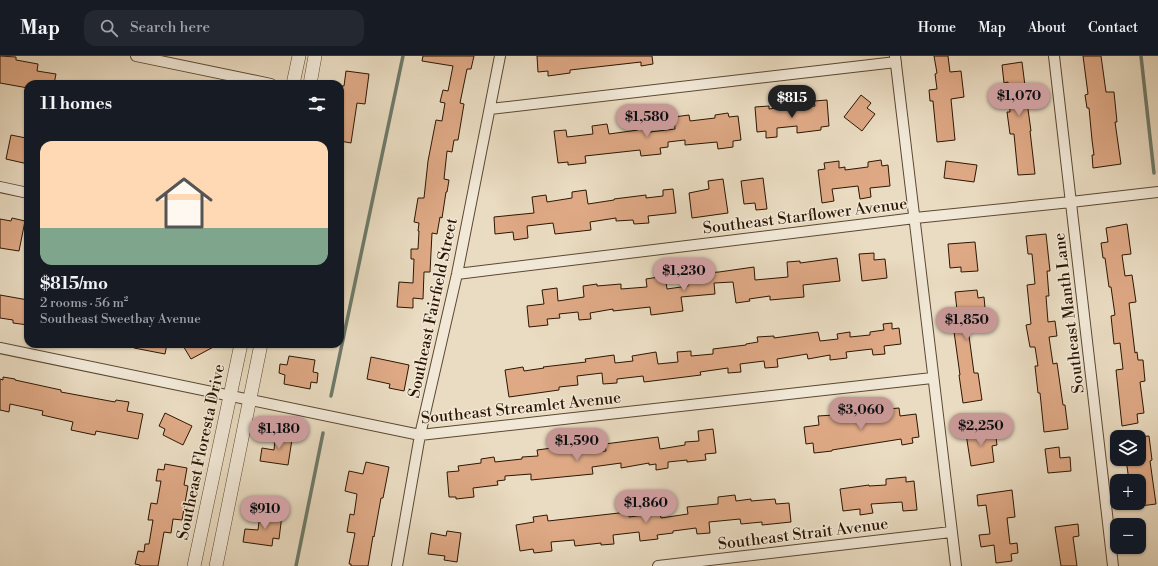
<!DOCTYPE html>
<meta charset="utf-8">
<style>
:root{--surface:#171b24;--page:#242831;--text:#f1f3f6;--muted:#9ea1a6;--line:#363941;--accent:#c59692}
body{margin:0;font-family:"Libre Bodoni",serif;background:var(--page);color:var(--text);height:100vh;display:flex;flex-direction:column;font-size:15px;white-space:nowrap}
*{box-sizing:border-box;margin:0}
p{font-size:13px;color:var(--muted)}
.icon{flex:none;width:22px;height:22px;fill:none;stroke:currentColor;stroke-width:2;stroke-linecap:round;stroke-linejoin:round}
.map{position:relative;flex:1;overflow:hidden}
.sheet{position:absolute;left:24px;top:24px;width:320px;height:268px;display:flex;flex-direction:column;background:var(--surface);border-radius:12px;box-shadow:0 1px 3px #0004}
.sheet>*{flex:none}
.tools{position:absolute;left:1110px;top:374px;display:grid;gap:8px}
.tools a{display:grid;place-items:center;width:36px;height:36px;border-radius:8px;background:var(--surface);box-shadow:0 1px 3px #0004;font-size:20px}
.price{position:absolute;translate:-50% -34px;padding:0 9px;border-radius:14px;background:var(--accent);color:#111;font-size:13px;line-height:26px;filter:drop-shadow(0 1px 2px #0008)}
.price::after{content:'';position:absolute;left:50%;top:24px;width:12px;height:9px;margin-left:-6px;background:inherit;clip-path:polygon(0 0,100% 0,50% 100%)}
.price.current{background:#222;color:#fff}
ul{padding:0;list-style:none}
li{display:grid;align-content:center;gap:8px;height:212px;padding:0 16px}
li+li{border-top:1px solid var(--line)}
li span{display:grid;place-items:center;height:124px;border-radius:12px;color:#555}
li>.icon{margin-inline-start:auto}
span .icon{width:72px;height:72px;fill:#fffc;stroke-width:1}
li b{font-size:17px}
h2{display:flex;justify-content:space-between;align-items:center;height:48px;padding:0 16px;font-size:17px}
header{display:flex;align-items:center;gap:24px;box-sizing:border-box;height:56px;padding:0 20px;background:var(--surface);border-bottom:1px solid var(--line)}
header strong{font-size:19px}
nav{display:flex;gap:22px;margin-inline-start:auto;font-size:14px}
.search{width:280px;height:36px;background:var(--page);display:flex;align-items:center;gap:10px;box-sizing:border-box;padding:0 14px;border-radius:12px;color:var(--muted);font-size:15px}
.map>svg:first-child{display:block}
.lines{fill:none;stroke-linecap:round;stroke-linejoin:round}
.stream{stroke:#6d7a6a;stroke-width:3.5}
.building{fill:#dfa986;stroke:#2c1601}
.minor-casing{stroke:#5c4831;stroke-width:12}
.tertiary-casing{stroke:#5c4831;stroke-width:14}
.minor{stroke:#f1e8d7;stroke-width:10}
.tertiary{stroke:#f1e8d7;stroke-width:13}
.labels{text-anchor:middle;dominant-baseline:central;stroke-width:3;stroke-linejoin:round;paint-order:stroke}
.street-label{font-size:16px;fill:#2c1601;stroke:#f1e8d7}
</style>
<header>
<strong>Map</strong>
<div class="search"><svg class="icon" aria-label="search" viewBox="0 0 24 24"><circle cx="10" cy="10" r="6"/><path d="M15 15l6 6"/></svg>Search here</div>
<nav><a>Home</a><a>Map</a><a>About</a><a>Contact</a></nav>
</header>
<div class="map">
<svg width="1158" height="510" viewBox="0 0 1158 510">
<rect width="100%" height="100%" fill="#eadcc2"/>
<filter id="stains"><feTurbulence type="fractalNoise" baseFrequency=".005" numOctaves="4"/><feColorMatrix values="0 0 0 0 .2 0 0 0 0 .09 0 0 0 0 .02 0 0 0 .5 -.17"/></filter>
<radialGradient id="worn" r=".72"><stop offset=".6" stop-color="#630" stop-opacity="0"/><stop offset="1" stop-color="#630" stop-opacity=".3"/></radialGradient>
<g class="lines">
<path class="stream" d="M1141 0 1154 117
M331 340 403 0
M296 510 323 377"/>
</g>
<path class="building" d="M0 0 16 1V4L38 8 37 15 56 18 54 28H28V32L0 27Z
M423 0H474L471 13H467L460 47 464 48 458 84H454L452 96 447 95 444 123 449 124 447 136H446L442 162 440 161 437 178 432 177 430 216H424L423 243 413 242V252L397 251 399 226 413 227 414 203H411V193H418L419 175H418L419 167 414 166 418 142H424L428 105 436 64 442 65 445 47 440 46 443 34 448 35 453 10 422 5Z
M537 0H652L653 8 641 10V6L570 14V17L548 20V15L538 16Z
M934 0H948L950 16 961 15 964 41 951 43 955 84 937 86 933 45H930L929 34 937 33 935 18 937 17Z
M1083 0H1101L1106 36H1114L1117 66H1115L1121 108 1093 112 1092 99H1094L1092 84 1089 52H1087L1085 39 1088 38Z
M1022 6 1027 46 1031 75H1030L1035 118 1018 119 1014 78H1010L1007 56H1010L1008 26 1004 27 1002 9Z
M346 15 369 18 365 48 357 47 351 87 340 85V30H344Z
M861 39 871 47 867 52 875 58 862 75 844 61Z
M827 44 829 70 821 71V74L797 77V70L777 72V81L766 82V75L757 76 755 51 769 50V53L784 51 785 53 815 50 814 45Z
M728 57 729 61 738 60 741 84 733 85V91L718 93 717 86 685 89V84L668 86V91L660 92 661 98 641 100 640 94 585 100 586 107 568 109V106L558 107 554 75 566 74 567 81 593 78 592 70 607 68 609 78 638 74 637 67 649 66 650 76 675 73 674 61 689 59 690 65 715 62V59Z
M11 79 26 82 25 88H28V108L6 103Z
M881 104 882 110 888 109 890 130 870 132 871 141 860 143 858 130 832 133 834 145 822 147 818 114 825 113 824 107 839 105V112L845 111V114L868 111V106Z
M946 105 977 109 974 126 944 122Z
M763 122 767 153 756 154 755 147 744 148 741 125Z
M723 123 728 157 692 162 689 137 709 133 708 125Z
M673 133 676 157 648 160 649 167 634 168 633 164 616 165V162L590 166 591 174 555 178 553 167 527 170 528 182 514 184 513 176 495 178 494 161 534 157 532 141 546 139 547 146 572 142V136L586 134 588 148 614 144V143L646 139V142L663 140V134Z
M12 162 25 165 19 195 0 192V163L11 165Z
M1127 168 1131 198 1122 199 1125 220 1132 219 1136 246 1129 247 1135 297 1137 296 1138 304H1143L1145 325 1140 326 1144 357 1137 358 1138 367 1122 370 1116 314 1123 313 1120 287 1114 288 1111 260 1115 259 1111 231H1109L1105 202H1103L1101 187 1108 186 1106 172Z
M1046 178 1050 215H1047L1049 240H1046L1048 266 1055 265 1057 280 1049 281 1053 308 1057 307 1063 349H1065L1068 373 1044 376 1040 337H1038L1035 310H1038L1035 291H1030L1026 269 1031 268 1027 229 1035 228 1032 198H1028L1026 180Z
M975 186 978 215 961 216V211L950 212 948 188Z
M874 197V204L885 203 887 222 862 225 859 198Z
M837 202 840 225 803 229 804 241 770 244V240L749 243 750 245 736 247 733 226 714 227 715 238 681 241 683 255 651 259 650 251 613 255V253L590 257 591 263 579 264 578 256 559 258 560 262 547 263 548 269 529 271 527 250 544 248 542 234 557 232 558 245 584 241 583 230 597 228V230L621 228V233L647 231 646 223 665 220 667 233 688 230 687 218 719 216 754 211 755 224 788 221 787 206 800 205V207Z
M977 234 978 242 984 241 986 263 967 265 974 317H978L982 344 963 347 959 319H960L951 254H957L955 236Z
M0 239 28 244V269L13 267V264L0 262Z
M892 267V273L899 272 901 288 884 290 885 298 873 299 872 293 846 296 847 302 830 304V299L808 303 807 298 777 303 778 311 765 312 764 305 740 308 741 316 728 317V312L700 316 701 319 644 326 643 320 617 323V327L603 328 602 317 577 320 578 329 559 331V334L509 341 505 314 523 311 524 315 544 312 543 311 586 306 585 303 614 299 615 307 633 305 632 300 656 296 658 308 678 306 677 296 691 295V300L713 298V293L746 289V288L758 286 757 281 774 280V282L818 276 820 285 838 283 837 278 850 276V281L870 279V276L884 274 883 268Z
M135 288H167L165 298 134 292Z
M182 288H219L191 303Z
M289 300 315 304 313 316 318 317 317 327 311 326 310 333 284 328 285 319 279 317 280 308 287 309Z
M371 301 409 309 404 335 389 332 390 328 367 323Z
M3 321 15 323V324L61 334V336L115 346 116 344 129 346 127 355 143 358 138 383 96 375 95 379 71 374 73 366 42 359 43 355 10 348 9 356 0 354V323L3 324Z
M899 352 900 360 916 358 919 381 912 382 913 387 902 389 901 383 832 394V395L814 397 813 387 806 388 804 371 819 369 818 360 834 359V364L888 356V353Z
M165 357 192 370 183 389 163 379 165 373 159 370Z
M713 373 716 397 705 398 706 404 687 406V404L668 406V412L656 414V408L649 409V407L621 412V407L592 411 593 418 531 424V418L505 420V424L497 425 498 429 473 432 474 441 456 443V441H449L447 416 459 415 458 410 481 407V403L494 401 495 406 522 403V401L538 400 537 394 552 392V393L576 391V398L606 395 605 388 658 381 660 393 685 389V386L699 385 698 375Z
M995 374 997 389 992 390 994 406 971 410 966 378Z
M276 375 293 377 288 409 260 405 262 392 274 394Z
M1149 380 1152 404 1150 405 1156 448 1140 450 1139 441V425H1129L1126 403H1139V381Z
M1059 391 1060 402 1070 401 1071 415 1048 417 1045 393Z
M366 406 389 411 383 442H381L374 481 373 480 368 510H351V508H349L355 477 347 476 350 458 354 459 357 438 345 435 349 415 363 418Z
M165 408 187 412 184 429 188 430 182 464 173 463 171 477 164 476 158 510H140V509L135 508 138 495 144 496 145 488H149L153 464H148L151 447 157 448 161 425H156L158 413 164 414Z
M906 421V426L914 425 917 454 903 455 902 446 871 448 873 457 860 459V453L843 455 840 433 869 429V430L886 429V423Z
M1012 434 1015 461 1007 462 1010 488 1017 487 1018 497 1011 498 1012 505 996 507 994 489 981 491 979 479 990 478 986 449 978 450 977 439Z
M735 439 736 445 751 443V445L775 443 776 448 789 447 791 466 762 469V466L741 468 740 463 709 466 710 477 697 478 696 472 673 475V477L657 479 658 483 640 485 639 476 613 479 614 488 601 489V487L575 490 574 484 551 486 552 495 534 497 533 493 520 495 516 469 534 466 533 461 547 459 548 465 628 456 629 461 660 457 661 462 688 458 687 451 718 448V441Z
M260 457 282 459 279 483 273 482 272 490 243 486 245 473 258 474Z
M1078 468 1079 480 1073 481 1077 510H1061L1055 471Z
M447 475 461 477 457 506 444 504 445 500 428 498 431 477 446 480Z"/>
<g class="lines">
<defs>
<path id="minor" d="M136 0 271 28
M895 0 956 510
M1054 0 1113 510
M490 53 896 6
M0 131 28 137
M457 218 915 162 1071 146 1158 136
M0 292 420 379 932 322
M397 510 420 379 457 218 500 0
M658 510 951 476"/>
<path id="tertiary" d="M293 28 299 0
M310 28 315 0
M194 510 241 288
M216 510 261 288"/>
</defs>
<use href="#minor" class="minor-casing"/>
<use href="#tertiary" class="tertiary-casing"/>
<use href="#minor" class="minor"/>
<use href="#tertiary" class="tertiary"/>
</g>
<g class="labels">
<g class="street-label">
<text transform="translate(805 160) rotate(-7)">Southeast Starflower Avenue</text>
<text transform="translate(433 252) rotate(-78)">Southeast Fairfield Street</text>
<text transform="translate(1069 257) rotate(-97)">Southeast Manth Lane</text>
<text transform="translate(521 352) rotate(-6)">Southeast Streamlet Avenue</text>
<text transform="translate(201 396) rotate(-78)">Southeast Floresta Drive</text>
<text transform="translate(803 478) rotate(-7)">Southeast Strait Avenue</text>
</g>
</g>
<rect width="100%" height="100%" filter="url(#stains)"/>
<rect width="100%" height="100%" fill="url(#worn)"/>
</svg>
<div class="tools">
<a><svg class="icon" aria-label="layers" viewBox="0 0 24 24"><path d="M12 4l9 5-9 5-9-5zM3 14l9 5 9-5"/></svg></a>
<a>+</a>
<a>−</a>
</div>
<b class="price" style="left:1019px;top:61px">$1,070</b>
<b class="price current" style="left:792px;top:63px">$815</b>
<b class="price" style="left:647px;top:82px">$1,580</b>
<b class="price" style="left:684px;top:236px">$1,230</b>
<b class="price" style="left:967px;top:285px">$1,850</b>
<b class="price" style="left:861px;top:375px">$3,060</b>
<b class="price" style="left:981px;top:391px">$2,250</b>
<b class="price" style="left:279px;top:394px">$1,180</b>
<b class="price" style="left:577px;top:406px">$1,590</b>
<b class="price" style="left:646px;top:468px">$1,860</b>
<b class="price" style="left:265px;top:474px">$910</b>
<section class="sheet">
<h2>11 homes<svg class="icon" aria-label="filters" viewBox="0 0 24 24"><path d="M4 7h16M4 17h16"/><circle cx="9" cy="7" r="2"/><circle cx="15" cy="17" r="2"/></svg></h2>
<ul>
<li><span style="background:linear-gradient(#ffd9b3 70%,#7fa58c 0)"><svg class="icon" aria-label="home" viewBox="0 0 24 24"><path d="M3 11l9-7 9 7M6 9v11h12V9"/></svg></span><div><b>$815/mo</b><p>2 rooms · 56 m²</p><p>Southeast Sweetbay Avenue</p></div></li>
</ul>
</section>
</div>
